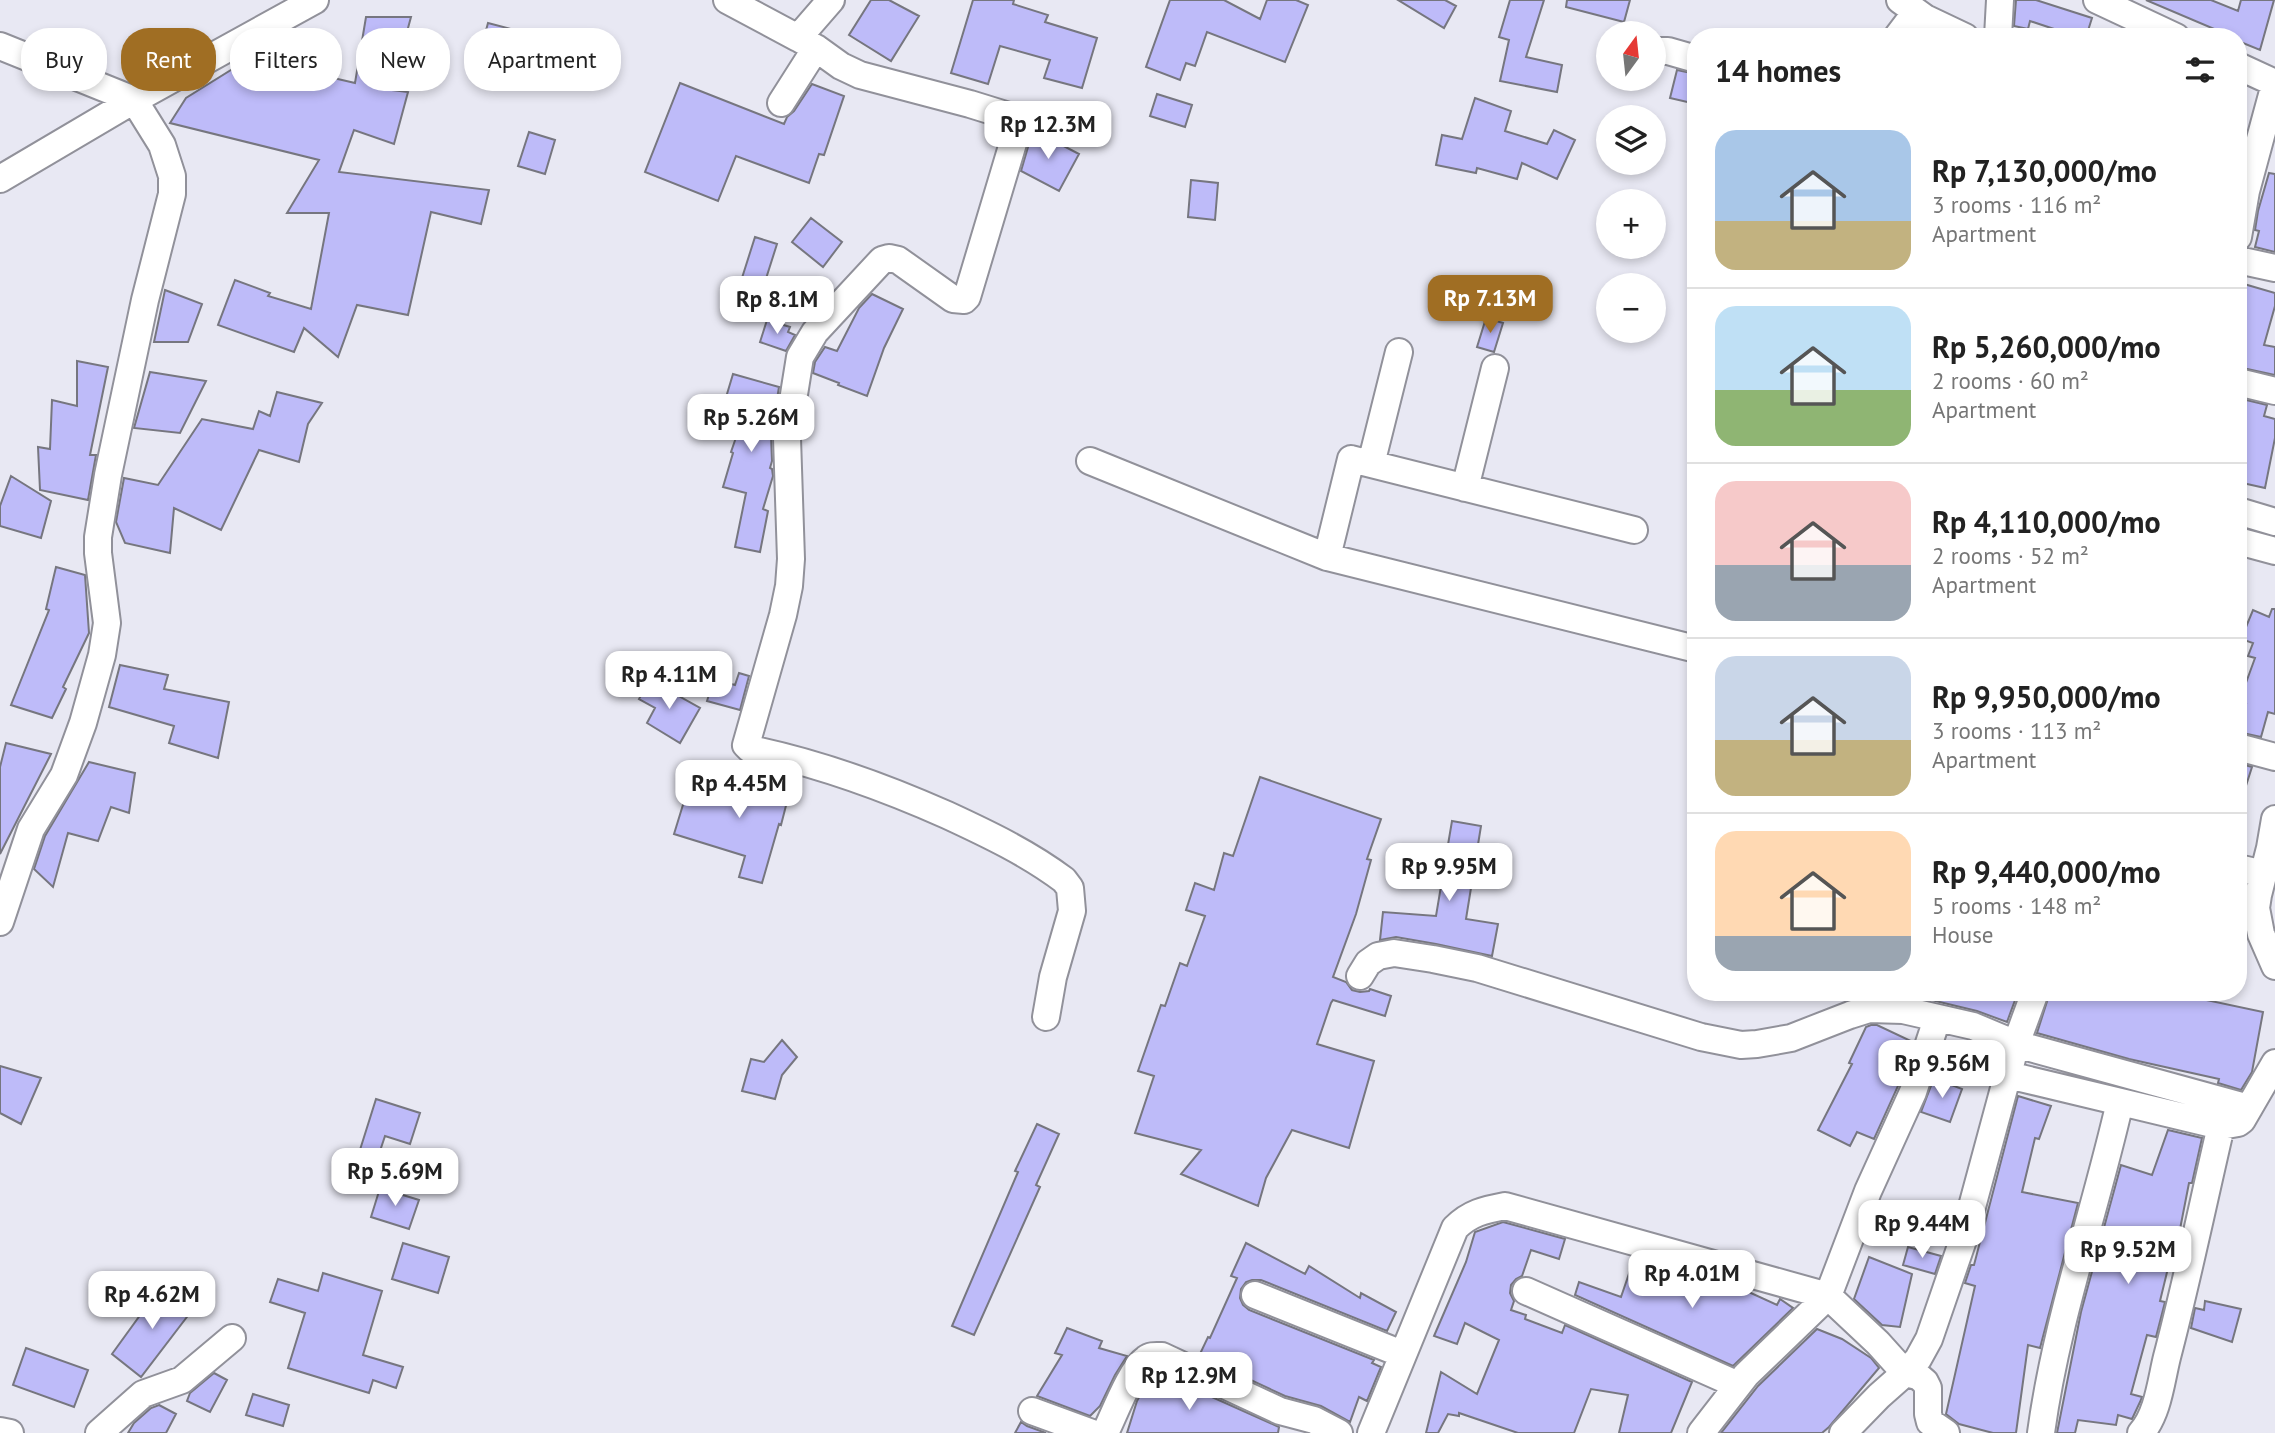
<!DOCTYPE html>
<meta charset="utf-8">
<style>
:root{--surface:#fff;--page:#f2f2f2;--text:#222;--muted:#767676;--line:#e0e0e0;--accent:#a06e23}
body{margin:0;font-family:"PT Sans",sans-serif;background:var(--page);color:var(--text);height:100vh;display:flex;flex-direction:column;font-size:26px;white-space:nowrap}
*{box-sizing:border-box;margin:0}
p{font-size:23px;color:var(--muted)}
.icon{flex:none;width:38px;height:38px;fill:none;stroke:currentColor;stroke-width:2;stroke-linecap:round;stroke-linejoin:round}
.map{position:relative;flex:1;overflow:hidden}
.sheet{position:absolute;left:1687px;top:28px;width:560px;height:973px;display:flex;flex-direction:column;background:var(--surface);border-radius:28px;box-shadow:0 4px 10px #0003}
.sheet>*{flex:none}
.banner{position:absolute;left:21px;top:28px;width:665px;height:63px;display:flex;gap:14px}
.needle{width:46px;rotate:15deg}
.buttons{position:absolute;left:1596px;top:21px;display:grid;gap:14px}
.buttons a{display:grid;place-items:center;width:70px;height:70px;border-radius:50%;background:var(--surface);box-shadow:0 4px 10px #0003;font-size:35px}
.price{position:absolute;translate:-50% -60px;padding:0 16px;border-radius:14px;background:#fff;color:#222;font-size:23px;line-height:46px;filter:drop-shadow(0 2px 4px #0008)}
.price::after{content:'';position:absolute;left:50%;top:42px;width:21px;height:16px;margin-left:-10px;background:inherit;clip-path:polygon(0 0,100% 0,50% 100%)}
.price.selected{background:var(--accent);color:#fff}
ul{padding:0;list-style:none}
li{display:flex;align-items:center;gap:21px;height:175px;padding:0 28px}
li+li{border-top:2px solid var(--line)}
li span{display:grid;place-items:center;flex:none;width:196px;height:140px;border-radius:21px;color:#555}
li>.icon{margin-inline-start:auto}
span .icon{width:84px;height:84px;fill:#fffc;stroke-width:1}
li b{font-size:30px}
h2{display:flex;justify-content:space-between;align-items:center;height:84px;padding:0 28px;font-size:30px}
.pill{padding:0 24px;border-radius:28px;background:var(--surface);box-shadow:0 4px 10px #0003;font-size:24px;line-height:63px}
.pill.selected{background:var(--accent);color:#fff}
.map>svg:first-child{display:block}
.building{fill:#bebbf9;stroke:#76767f;stroke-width:2}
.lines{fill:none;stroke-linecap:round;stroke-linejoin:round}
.street-casing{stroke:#91919a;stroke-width:30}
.street{stroke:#fff;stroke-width:26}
</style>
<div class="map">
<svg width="2275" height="1433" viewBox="0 0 2275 1433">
<rect width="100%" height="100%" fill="#e8e8f3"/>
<path class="building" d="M871 0H889L919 16 891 61 849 35Z
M973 0H1014L1013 4 1048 15 1045 22 1097 38 1082 88 1044 78 1050 60 1000 46 988 84 951 73Z
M1170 0H1224L1260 19 1267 0H1296L1308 5 1285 62 1207 32 1195 66 1186 63 1180 80 1146 67Z
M1398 0H1445L1456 6 1444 28Z
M1510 0H1544L1526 57 1562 65 1557 92 1500 81 1509 40 1499 37Z
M1567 0H1630L1624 22 1566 7Z
M2016 0H2036L2092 18 2086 37H2078L2030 21 2028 29 2014 26Z
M2146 0H2211L2238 11 2241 0H2274L2260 50 2238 41V37H2233Z
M366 17H411L401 54 383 89 408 92 394 144 354 130 339 172 489 190 481 224 431 212 408 315 357 305 338 357 304 328 294 352 218 325 235 280 270 293 268 296 311 309 329 213H287L319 160 170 123 186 98 287 35 319 39 312 73 355 83Z
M488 23 553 40 542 82 477 64Z
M1677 70 1696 74V104L1670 98Z
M680 83 784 124 787 117 794 111 812 84 844 96 824 155 819 154 809 183 736 156 718 201 645 172Z
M1157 94 1192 105 1185 127 1150 116Z
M1475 98 1511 111 1505 131 1547 144 1554 130 1575 140 1557 179 1522 163 1517 179 1477 168 1476 173 1436 165 1442 135 1462 139Z
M1033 130 1079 154 1059 191 1021 171Z
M529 132 555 140 545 174 518 166Z
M2269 173 2275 174V252L2255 247 2259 231 2255 230 2258 211Z
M1191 180 1218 183 1215 220 1188 217Z
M811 218 842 242 823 267 792 242Z
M755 237 777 244 763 288 741 281Z
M2244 284 2275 293V306L2264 345 2275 347V375L2238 367V304Z
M165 290 202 304 188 342H154Z
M872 294 903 309 884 348 867 396 838 385 839 383 813 373 815 362 825 347 837 351 859 308Z
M1486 318 1503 323 1494 352 1477 347Z
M767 320 790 327 788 332 795 335 786 351 760 342Z
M77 361 108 367 90 455H96L88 500 40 490 38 447 50 449 52 400 77 406Z
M150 372 206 381 180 433 134 428Z
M733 374 779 387 771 436 772 461 770 468 772 469 773 476 763 509 768 511 760 552 735 547 746 493 723 487 733 453 731 452 742 420 721 414Z
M277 392 322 403 308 424 299 462 259 450 221 530 174 508 170 553 125 543 116 522 124 478 158 485 202 419 253 429 259 411 270 416Z
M2238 398 2267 405 2264 416 2275 419V438L2265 488 2238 482 2242 454 2238 453Z
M11 476 51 501 41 538 0 526V506Z
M56 567 85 575 89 633 63 687 66 689 52 718 11 705 49 610 46 609Z
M2272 609H2275V714L2268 712 2261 737 2238 732 2246 704 2239 702 2255 658 2248 656 2253 643 2241 639 2253 610 2269 617Z
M120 665 168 675 164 689 229 702 218 758 169 743 174 726 109 707Z
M739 673 749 676 740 710 707 701 714 679 735 685Z
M650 680 700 708 680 743 647 723 655 708 639 699Z
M6 743 51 754 0 854V767Z
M89 762 135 773 129 813 111 807 98 841 68 833 53 887 34 869 45 836Z
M2238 763 2252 767 2243 795H2238Z
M763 768 796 776 793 791 790 790 781 825 779 824 762 883 739 877 745 856 674 834 690 782 749 801 753 787 758 788Z
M1260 777 1381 819 1367 859 1371 860 1356 914 1333 977 1346 982 1352 990 1360 992 1369 991 1370 989 1391 996 1385 1016 1333 1000 1331 1003 1317 1044 1374 1061 1349 1148 1292 1130 1266 1178 1258 1206 1181 1174 1201 1150 1135 1133 1154 1076 1138 1071 1161 1005 1165 1006 1180 963 1187 966 1205 916 1186 910 1195 883 1214 890 1224 853 1233 856Z
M1452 821 1481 826 1466 919 1498 924 1492 956 1436 944 1396 937 1380 940 1383 912 1436 916Z
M1924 992H2018L2007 1022 1977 1011 1923 998Z
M2050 992H2181L2192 995V997L2263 1012 2252 1072 2241 1090 2218 1083 2219 1079 2129 1059 2037 1033Z
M1871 1025H1877L1913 1042 1898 1086 1874 1139 1857 1132 1850 1146 1818 1130 1852 1064 1849 1063 1866 1027Z
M782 1040 797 1057 782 1075 775 1099 742 1091 751 1059 764 1062Z
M0 1066 41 1078 21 1124 0 1113Z
M1934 1078 1962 1089 1950 1122 1921 1112Z
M2018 1096 2051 1106 2039 1139 2035 1138 2022 1192 2078 1203 2040 1348 2028 1345 2016 1433H1993L1959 1424 1946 1414 1975 1286 1965 1283 1971 1265H1974Z
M376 1099 420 1113 410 1144 385 1136 371 1178 353 1172Z
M1037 1124 1059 1134 1036 1185 1040 1187 974 1335 952 1326 1018 1172 1015 1171Z
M2168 1130 2202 1138 2192 1183H2189L2173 1265 2169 1264 2160 1301 2165 1302 2156 1337 2147 1335 2131 1394 2142 1397 2140 1402 2132 1419 2118 1415 2116 1425 2078 1420 2075 1433H2057L2081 1312 2121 1165 2152 1175Z
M380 1188 419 1200 409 1229 371 1217Z
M1503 1222 1565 1239 1559 1259 1531 1250 1522 1276 1516 1279 1511 1285 1510 1293 1514 1301 1511 1310 1526 1315 1525 1319 1562 1333 1565 1325 1692 1382 1671 1433H1619L1628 1395 1591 1389 1574 1433H1518L1459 1413V1416L1448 1414 1438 1433H1426L1441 1372 1477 1394 1499 1340 1465 1323 1457 1344 1434 1336 1466 1262 1475 1232Z
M403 1243 449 1257 438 1293 392 1279Z
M1246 1243 1305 1274 1309 1266 1360 1298 1361 1293 1396 1312 1387 1331 1261 1280H1252L1246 1282 1241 1289 1240 1298 1243 1305 1249 1310 1374 1360 1372 1363 1381 1367 1367 1401 1359 1397 1350 1422 1321 1406 1285 1396 1199 1356 1208 1337 1210 1338 1237 1278 1231 1276Z
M1908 1247 1941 1256 1935 1274 1903 1265Z
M1869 1257 1912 1274 1900 1327 1882 1325 1854 1299Z
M1634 1259 1740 1288 1777 1305 1780 1299 1793 1308 1733 1366 1575 1295 1579 1282 1621 1297Z
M323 1273 382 1291 363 1355 403 1367 396 1388 373 1380 369 1393 288 1368 305 1313 270 1302 278 1279 318 1291Z
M162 1285 193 1309 141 1377 112 1354Z
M2205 1301 2241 1309 2232 1342 2191 1328 2195 1308 2204 1310Z
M1067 1328 1102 1341 1099 1348 1127 1356 1115 1375 1100 1406 1090 1416 1037 1396 1062 1355 1055 1353Z
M1817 1329 1842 1339 1871 1358 1879 1368 1829 1427 1822 1433H1721L1758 1386Z
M26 1348 88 1370 74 1407 13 1385Z
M1156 1372 1279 1427 1278 1433H1127L1137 1401 1148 1381Z
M214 1373 227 1380 210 1412 187 1401 190 1393Z
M253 1394 289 1405 283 1426 246 1415Z
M159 1405 176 1414 166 1433H128L134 1423 151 1408Z
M1021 1422 1027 1426 1046 1433H1015Z"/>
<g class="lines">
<defs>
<path id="street" d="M727 0 798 38 831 0
M1900 0 1925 18 1965 37
M2097 0 2176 37
M1897 37 1916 12
M1998 37 2000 0
M798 38 816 48 841 66 860 75 970 104 1012 117 1019 123 967 297 964 300 953 299 898 260 889 258 882 260 815 332 800 357 787 438 791 559 789 586 783 615 746 745 750 749C818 763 884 787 947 815 988 834 1028 853 1064 880L1070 888 1072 911 1053 977 1046 1017
M0 46 134 100 162 145 172 176V194L145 300 108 475 98 537V553L107 623 102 655 83 723 64 775 31 829 0 922
M1654 51H1668L1696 59
M2238 66 2275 83
M781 103 816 48
M0 179 134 100 315 0
M2238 237 2246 191 2275 84
M2238 260 2275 268
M2238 382 2275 391
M1090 461 1327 557 1696 649
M1371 464 1399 352
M1465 488 1495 368
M2238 511 2275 522
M2238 541 2275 551
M1327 557 1351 459 1634 530
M2238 747 2275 757
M2275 819 2270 848 2258 895 2256 908 2261 934 2275 966
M2238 868 2264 874
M1360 976 1368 963 1378 956 1394 953 1433 959 1477 968 1701 1037 1741 1045 1757 1044 1791 1038 1850 1015 1869 1009 1903 1010 1973 1026 2016 1044 2249 1108
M2008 1075 2221 1126 2238 1123 2242 1120 2275 1063
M1526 1291 1738 1385
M1255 1295 1402 1354
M1032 1411 1092 1433
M0 1431 10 1433
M99 1433 143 1394 182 1380 232 1338
M1105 1433C1114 1415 1131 1369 1146 1359 1151 1355 1156 1356 1162 1356L1280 1411 1314 1420 1339 1433
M1371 1433 1455 1228C1470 1213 1484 1210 1505 1206L1828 1296 1878 1343 1905 1373 1918 1376 1925 1382 1928 1388V1414L1930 1422 1946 1433
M1701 1433 1746 1375 1828 1296 1868 1191 1913 1092 1937 1019
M1843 1433 1879 1396 1905 1373 1918 1359 1929 1339 1963 1240 2016 1044 2035 992
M2041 1433C2056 1321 2095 1212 2120 1102
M2141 1433C2158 1414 2161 1381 2167 1357 2187 1281 2203 1203 2221 1126"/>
</defs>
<use href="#street" class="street-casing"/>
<use href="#street" class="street"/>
</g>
</svg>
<div class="buttons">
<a><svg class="needle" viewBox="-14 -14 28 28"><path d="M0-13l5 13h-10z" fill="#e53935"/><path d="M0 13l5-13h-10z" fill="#767676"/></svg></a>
<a><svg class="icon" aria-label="layers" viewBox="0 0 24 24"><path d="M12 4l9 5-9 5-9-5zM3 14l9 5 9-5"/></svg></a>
<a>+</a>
<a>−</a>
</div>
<b class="price" style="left:1048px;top:161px">Rp 12.3M</b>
<b class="price selected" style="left:1490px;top:335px">Rp 7.13M</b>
<b class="price" style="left:777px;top:336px">Rp 8.1M</b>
<b class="price" style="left:751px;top:454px">Rp 5.26M</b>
<b class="price" style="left:669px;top:711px">Rp 4.11M</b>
<b class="price" style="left:739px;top:820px">Rp 4.45M</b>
<b class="price" style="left:1449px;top:903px">Rp 9.95M</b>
<b class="price" style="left:1942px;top:1100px">Rp 9.56M</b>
<b class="price" style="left:395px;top:1208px">Rp 5.69M</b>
<b class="price" style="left:1922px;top:1260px">Rp 9.44M</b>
<b class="price" style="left:2128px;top:1286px">Rp 9.52M</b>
<b class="price" style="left:1692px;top:1310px">Rp 4.01M</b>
<b class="price" style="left:152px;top:1331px">Rp 4.62M</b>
<b class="price" style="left:1189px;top:1412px">Rp 12.9M</b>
<div class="banner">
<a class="pill">Buy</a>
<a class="pill selected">Rent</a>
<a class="pill">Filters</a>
<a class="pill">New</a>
<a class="pill">Apartment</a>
</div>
<section class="sheet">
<h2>14 homes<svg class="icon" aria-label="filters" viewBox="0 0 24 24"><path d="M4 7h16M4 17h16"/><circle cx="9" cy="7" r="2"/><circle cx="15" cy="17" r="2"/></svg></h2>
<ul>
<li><span style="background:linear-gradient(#a9c7e8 65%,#c2b280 0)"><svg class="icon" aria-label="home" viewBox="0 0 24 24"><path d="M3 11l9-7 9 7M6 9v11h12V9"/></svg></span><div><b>Rp 7,130,000/mo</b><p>3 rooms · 116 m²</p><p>Apartment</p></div></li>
<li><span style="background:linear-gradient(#bfe0f5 60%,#8fb573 0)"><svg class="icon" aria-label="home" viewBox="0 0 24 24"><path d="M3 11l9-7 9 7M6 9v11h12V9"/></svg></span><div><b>Rp 5,260,000/mo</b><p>2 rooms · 60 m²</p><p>Apartment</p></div></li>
<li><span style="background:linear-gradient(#f6c9c9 60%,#9aa5b1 0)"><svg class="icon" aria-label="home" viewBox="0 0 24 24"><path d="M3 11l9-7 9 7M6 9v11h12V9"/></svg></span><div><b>Rp 4,110,000/mo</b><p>2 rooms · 52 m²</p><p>Apartment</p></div></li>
<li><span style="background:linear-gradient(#c9d6e8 60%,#c2b280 0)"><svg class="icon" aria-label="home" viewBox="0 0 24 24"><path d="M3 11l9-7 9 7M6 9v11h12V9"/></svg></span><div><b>Rp 9,950,000/mo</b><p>3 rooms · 113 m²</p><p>Apartment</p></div></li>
<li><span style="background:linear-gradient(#ffd9b3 75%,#9aa5b1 0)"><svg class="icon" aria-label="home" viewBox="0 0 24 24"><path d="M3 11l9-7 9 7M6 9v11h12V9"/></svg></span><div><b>Rp 9,440,000/mo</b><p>5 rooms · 148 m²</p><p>House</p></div></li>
</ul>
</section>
</div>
